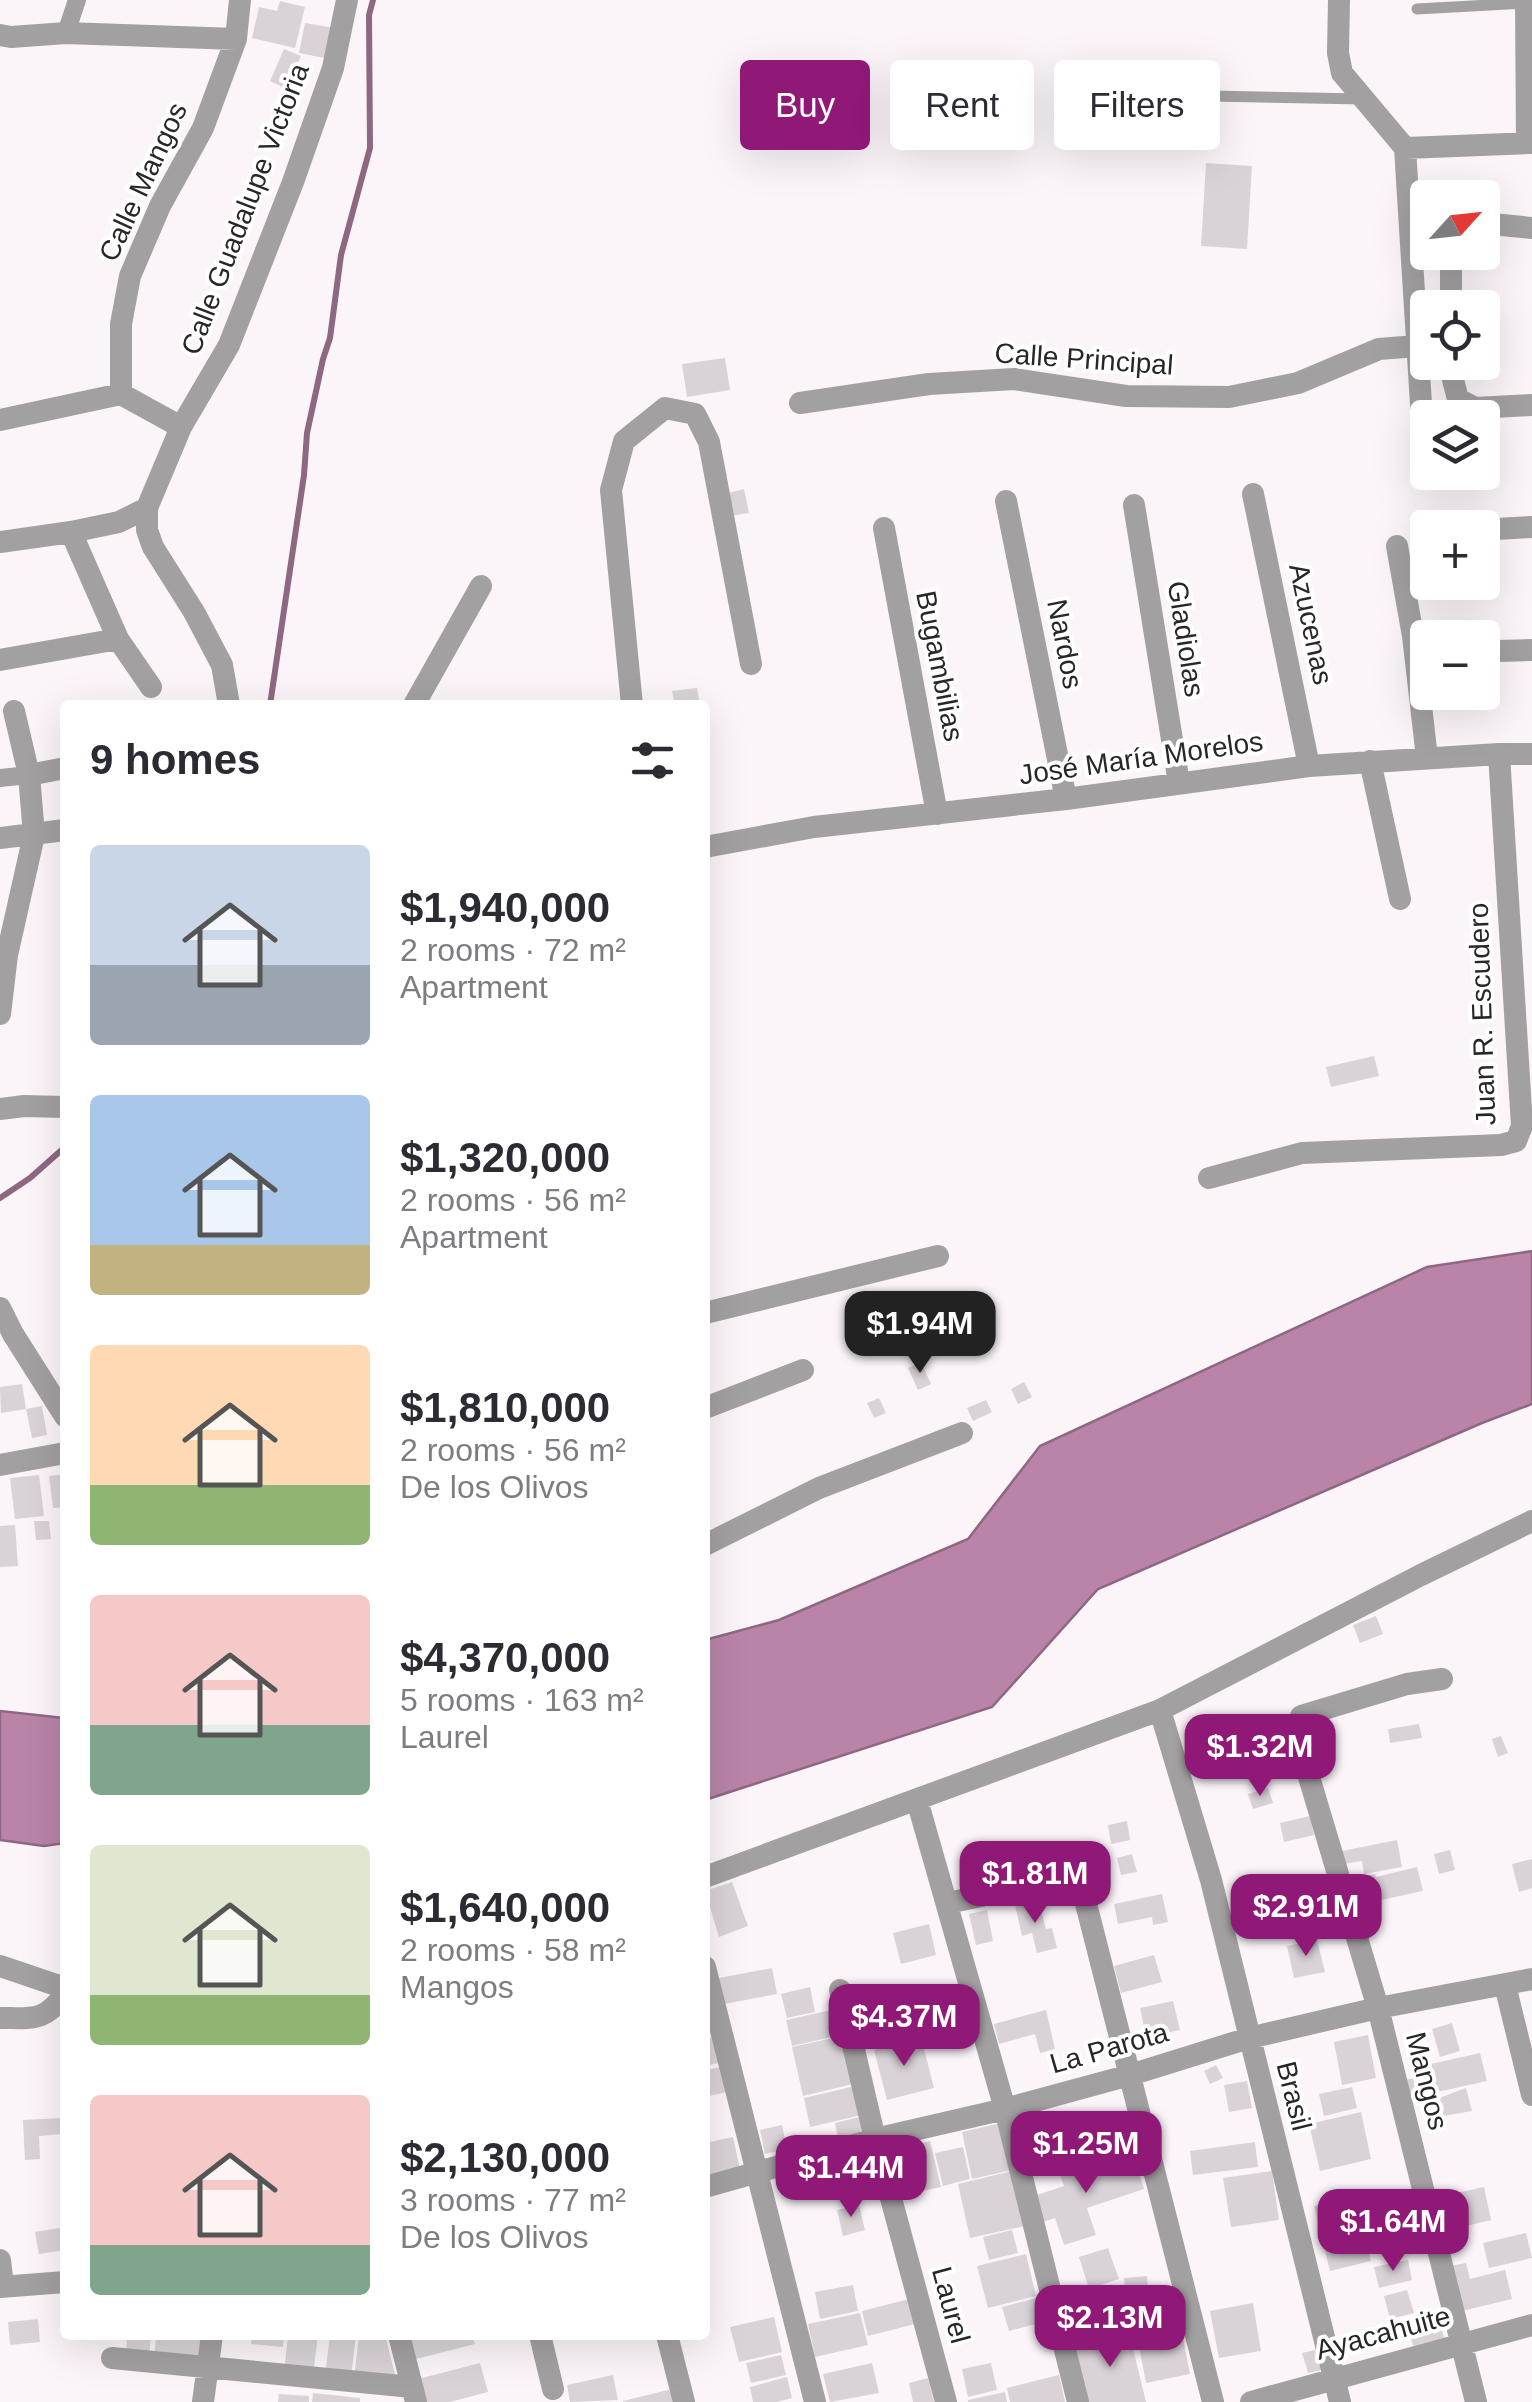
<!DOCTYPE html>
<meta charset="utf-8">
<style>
:root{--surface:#fff;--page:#f2f2f3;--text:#2b2b33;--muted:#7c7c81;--accent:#901876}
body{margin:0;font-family:Helvetica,sans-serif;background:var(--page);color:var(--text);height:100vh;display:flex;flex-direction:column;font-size:38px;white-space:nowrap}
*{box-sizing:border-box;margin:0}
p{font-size:32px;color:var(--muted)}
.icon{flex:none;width:55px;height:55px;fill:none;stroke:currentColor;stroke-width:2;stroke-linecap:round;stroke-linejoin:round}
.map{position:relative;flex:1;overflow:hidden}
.side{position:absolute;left:60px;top:700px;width:650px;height:1640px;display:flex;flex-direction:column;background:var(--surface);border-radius:10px;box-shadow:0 10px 40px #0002}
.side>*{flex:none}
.guide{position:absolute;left:740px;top:60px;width:640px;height:90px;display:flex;gap:20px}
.needle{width:65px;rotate:63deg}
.controls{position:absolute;left:1410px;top:180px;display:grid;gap:20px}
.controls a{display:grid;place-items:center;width:90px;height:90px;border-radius:10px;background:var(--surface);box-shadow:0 10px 40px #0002;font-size:50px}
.price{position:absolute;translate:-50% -85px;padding:0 22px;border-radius:20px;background:var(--accent);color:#fff;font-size:32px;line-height:65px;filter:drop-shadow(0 2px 5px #0008)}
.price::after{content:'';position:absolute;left:50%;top:60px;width:30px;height:22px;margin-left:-15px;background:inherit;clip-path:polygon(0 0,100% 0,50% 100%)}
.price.active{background:#222;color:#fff}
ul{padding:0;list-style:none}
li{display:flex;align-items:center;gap:30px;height:250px;padding:0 30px}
li span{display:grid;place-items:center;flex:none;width:280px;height:200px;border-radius:10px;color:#555}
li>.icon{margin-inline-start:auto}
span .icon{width:120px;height:120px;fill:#fffc;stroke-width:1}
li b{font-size:42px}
h2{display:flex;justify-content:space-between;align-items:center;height:120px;padding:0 30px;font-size:42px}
.tag{padding:0 35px;border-radius:10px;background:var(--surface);box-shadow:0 10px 40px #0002;font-size:35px;line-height:90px}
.tag.active{background:var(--accent);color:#fff}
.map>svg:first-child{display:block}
.water{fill:#b984a8;stroke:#8e6881;stroke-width:2.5}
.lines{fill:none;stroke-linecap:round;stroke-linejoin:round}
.stream{stroke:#8e6881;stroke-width:6}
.building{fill:#d9d3d7}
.service{stroke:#a3a0a2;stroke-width:11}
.pedestrian{stroke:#a3a0a2;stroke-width:18}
.minor{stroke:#a3a0a2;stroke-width:22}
.labels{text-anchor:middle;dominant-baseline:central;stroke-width:8;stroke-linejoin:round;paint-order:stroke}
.street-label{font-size:28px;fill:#282627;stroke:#fff}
</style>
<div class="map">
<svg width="1532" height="2402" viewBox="0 0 1532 2402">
<rect width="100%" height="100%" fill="#fbf5f9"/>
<path class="water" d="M1532 1251V1404L1482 1423 1098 1589 992 1707 705 1800V1640L779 1620 968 1539 1040 1446 1427 1267Z
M0 1711 65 1718V1843L44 1846 0 1840Z"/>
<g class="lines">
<path class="stream" d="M270 705 304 475 307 433 323 359 330 338 341 255 370 148 369 15 373 0
M0 1198 30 1178 65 1147"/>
</g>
<path class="building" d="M280 1 305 7 295 48 252 38 259 7 277 11Z
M305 23 335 28 329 59 299 53Z
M284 49 301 56 287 89 270 81Z
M1206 163 1252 166 1247 249 1201 246Z
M725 358 730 390 687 397 682 364Z
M744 489 749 513 724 517 720 495Z
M697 688 700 705H675L672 691Z
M1374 1056 1379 1076 1331 1087 1326 1067Z
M921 1362 931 1384 918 1390 908 1368Z
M1024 1382 1032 1397 1018 1404 1011 1389Z
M22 1384 26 1409 1 1413 0 1387Z
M879 1398 886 1413 874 1418 867 1403Z
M986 1400 992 1412 973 1421 967 1408Z
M42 1406 47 1435 32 1438 26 1409Z
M65 1474V1507L53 1508 49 1476Z
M39 1475 44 1516 15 1519 10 1478Z
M34 1521H49L51 1539 36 1540Z
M15 1525 18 1566 0 1567V1526Z
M1376 1616 1383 1634 1360 1643 1353 1625Z
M1419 1724 1422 1738 1390 1743 1388 1729Z
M1501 1736 1508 1753 1498 1757 1492 1739Z
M1268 1788 1273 1803 1253 1809 1248 1794Z
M1310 1816 1314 1835 1284 1842 1280 1823Z
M1127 1821 1130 1840 1111 1844 1108 1825Z
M1397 1840 1402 1867 1364 1874 1362 1861 1344 1864 1342 1851Z
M1450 1850 1455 1870 1439 1874 1434 1854Z
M1132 1854 1137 1872 1121 1875 1117 1858Z
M1532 1859V1888L1519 1892 1512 1864Z
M1417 1867 1423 1891 1381 1900 1382 1907 1366 1910 1358 1877 1375 1874 1376 1877Z
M732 1882 748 1926 719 1937 705 1891Z
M1162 1894 1168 1922 1153 1925 1152 1917 1118 1924 1114 1904Z
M1038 1900 1046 1929 1052 1928 1057 1948 1037 1953 1032 1933 1022 1936 1015 1905Z
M987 1910 993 1941 976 1945 969 1914Z
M929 1924 936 1955 901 1964 893 1933Z
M1317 1940 1325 1972 1294 1978 1287 1946Z
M1154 1955 1162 1982 1121 1993 1114 1966Z
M772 1968 777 1994 724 2004 719 1978Z
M810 1987 815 2012 787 2018 781 1994Z
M1173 2001 1180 2030 1146 2037 1140 2008Z
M836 2009 841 2035 792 2046 786 2020Z
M1046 2010 1055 2049 1040 2053 1035 2034 999 2044 994 2024Z
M1452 2023 1460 2051 1440 2057 1432 2029Z
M1368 2035 1376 2078 1342 2085 1334 2042Z
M842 2036 853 2084 803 2096 792 2047Z
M712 2037 719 2063 705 2066V2039Z
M921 2037 934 2088 887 2100 874 2050Z
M1480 2053 1487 2081 1437 2092 1436 2088 1424 2091 1425 2094 1406 2099 1402 2081 1421 2076 1423 2083 1434 2080 1431 2064Z
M1216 2065 1223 2078 1210 2084 1204 2071Z
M721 2067 727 2092 705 2097V2070Z
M1247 2081 1252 2108 1229 2112 1224 2085Z
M855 2086 862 2115 810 2127 804 2098Z
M1352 2087 1357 2108 1324 2116 1319 2094Z
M1466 2088 1472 2111 1426 2119 1423 2107 1440 2103 1439 2098Z
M1052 2111 1064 2154 1035 2163 1023 2120Z
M1361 2112 1371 2159 1320 2171 1309 2124Z
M859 2117 863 2137 839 2142 835 2123Z
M61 2118 62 2134 39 2136 40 2159 25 2160 23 2120Z
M1001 2123 1012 2170 972 2179 962 2132Z
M782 2125 787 2149 765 2154 760 2130Z
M1090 2127 1097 2151 1079 2156 1072 2132Z
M733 2137 740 2169 705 2176V2143Z
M930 2141 941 2187 903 2195 893 2150Z
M1255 2142 1258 2167 1193 2175 1190 2151Z
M963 2147 970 2179 943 2186 935 2153Z
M1111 2153 1116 2167 1135 2161 1144 2189 1087 2208 1096 2235 1064 2245 1055 2218 1043 2222 1034 2196 1064 2186 1057 2166 1077 2160 1083 2180 1101 2172 1096 2158Z
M1012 2171 1025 2226 970 2238 958 2184Z
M1272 2171 1279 2220 1231 2227 1223 2178Z
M1484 2187 1491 2220 1441 2232 1434 2198Z
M1355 2196 1371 2261 1330 2271 1314 2206Z
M859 2205 865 2230 843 2236 837 2210Z
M65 2227V2250L39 2254 35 2232Z
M1012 2230 1018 2253 989 2260 983 2237Z
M1526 2233 1532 2258 1489 2268 1483 2243Z
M1108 2248 1119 2279 1089 2289 1079 2257Z
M1026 2254 1036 2296 988 2308 977 2266Z
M1408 2260 1412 2280 1379 2288 1374 2267Z
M1466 2263 1470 2279 1505 2270 1512 2299 1462 2311 1450 2266Z
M1147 2276 1150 2304 1126 2306 1124 2278Z
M853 2285 858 2311 820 2319 815 2292Z
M1407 2290 1414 2313 1390 2319 1384 2296Z
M1036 2298 1043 2322 1009 2331 1002 2307Z
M909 2299 915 2324 868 2336 862 2311Z
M1253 2303 1261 2351 1219 2358 1210 2311Z
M1124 2308 1129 2330 1091 2339 1086 2317Z
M860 2313 868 2345 815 2357 808 2324Z
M1438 2314 1444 2338 1413 2346 1407 2322Z
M774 2317 782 2352 739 2362 730 2327Z
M1179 2317 1190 2374 1146 2383 1135 2325Z
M38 2319 40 2342 10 2345 8 2322Z
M1129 2332 1146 2402H1088L1074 2345Z
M127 2335H151L149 2357 126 2356Z
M252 2335H284L283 2347 251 2344Z
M288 2335H318L313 2376 284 2373Z
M330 2335H356L351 2379 325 2375Z
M410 2335H472L475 2344 416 2359Z
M156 2336 207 2339 205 2362 154 2359Z
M359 2336 386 2339 397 2382 354 2377Z
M1315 2350 1321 2370 1308 2373 1302 2353Z
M781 2355 786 2375 751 2383 746 2363Z
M480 2363 488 2392 450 2402H425L418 2379Z
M872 2363 879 2393 830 2402 823 2374Z
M991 2363 997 2390 968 2397 962 2369Z
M613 2375 618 2400 570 2402 567 2385Z
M1059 2375 1065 2402H1010L1007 2388Z
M787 2377 792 2398 777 2402H753L750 2387Z
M928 2378 934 2402H913L909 2383Z
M672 2389 675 2402H623V2401Z
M1005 2392 1007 2402H968V2400Z
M313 2393 360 2398V2402H312Z
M279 2394 309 2396V2402H278Z"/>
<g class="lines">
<path class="service" d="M1417 9 1526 3
M1158 95 1362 99"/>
<path class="pedestrian" d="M66 33 77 0
M0 778 29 775"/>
<path class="minor" d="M1339 0 1338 53 1342 73 1405 148 1422 420
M1526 0 1527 143
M0 35 11 37 66 33 236 39
M1405 148 1532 143
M1482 223 1532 228
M1451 252V308
M1451 362 1452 376 1458 399 1475 408 1532 405
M121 394V324L130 276 160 206 203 128 236 39 240 0
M800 403 929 384 1014 379 1126 396 1229 397 1298 383 1379 349 1417 346
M0 420 121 394 181 427
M1253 494 1309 766
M1006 501 1066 799
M1134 505 1179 783
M884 528 937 814
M1497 529 1532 527
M71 532 118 639 151 687
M0 542 71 532 119 522 147 508
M1397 546 1413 636 1427 758
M1498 651 1532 650
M0 660 118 639
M229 705 222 665 194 612 153 547 147 530V508L181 427 229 345 293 182 333 68 347 0
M414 705 481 586
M632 705 611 490 624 441 665 408 695 414 709 442 751 664
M1370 761 1400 899
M29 775 65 768
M0 838 65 830
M705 847 814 827 1066 799 1309 766 1499 754H1532
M0 1014 7 955 34 835 29 775 14 711
M0 1109 24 1106 65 1107
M1209 1178 1302 1153 1501 1145 1516 1141 1522 1126 1499 754
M0 1308 13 1334 65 1416
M705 1313 938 1256
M705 1408 803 1370
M0 1465 65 1453
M705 1545 819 1488 962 1433
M1442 1679 1407 1684 1301 1716 1306 1767 1378 2008 1476 2402
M1160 1710 1211 1880 1340 2402
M917 1800 1005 2109 1078 2402
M705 1877 1160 1710 1421 1575 1532 1521
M948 1903 1069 1877 1082 1888 1213 2402
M0 1966 65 1988
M705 1967 815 2402
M1505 1985 1532 2095
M840 1990 875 2139 946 2402
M0 2018C33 2018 44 2022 65 1994
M705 2187 875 2139 1005 2109 1130 2075 1249 2038 1378 2008 1532 1979
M0 2260 3 2286
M0 2287 65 2282
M399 2335 416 2402
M540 2335 553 2389
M667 2335 684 2402
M112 2358 412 2387
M203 2402 212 2335
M1251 2402 1532 2325"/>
</g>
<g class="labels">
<g class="street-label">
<text transform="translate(143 182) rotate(-65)">Calle Mangos</text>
<text transform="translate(245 209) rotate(-69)">Calle Guadalupe Victoria</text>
<text transform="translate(1084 359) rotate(4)">Calle Principal</text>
<text transform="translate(1311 624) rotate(78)">Azucenas</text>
<text transform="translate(1186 639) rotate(81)">Gladiolas</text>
<text transform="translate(1065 644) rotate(79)">Nardos</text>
<text transform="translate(940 666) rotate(79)">Bugambilias</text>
<text transform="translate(1141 758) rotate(-8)">José María Morelos</text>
<text transform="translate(1482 1014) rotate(-92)">Juan R. Escudero</text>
<text transform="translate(1109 2048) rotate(-16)">La Parota</text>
<text transform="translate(1427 2081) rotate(76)">Mangos</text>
<text transform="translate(1294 2096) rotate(76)">Brasil</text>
<text transform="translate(951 2305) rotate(75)">Laurel</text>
<text transform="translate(1383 2333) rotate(-15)">Ayacahuite</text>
</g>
</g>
</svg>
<div class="controls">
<a><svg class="needle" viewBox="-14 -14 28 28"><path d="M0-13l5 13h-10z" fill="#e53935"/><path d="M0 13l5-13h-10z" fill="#7c7c81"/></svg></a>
<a><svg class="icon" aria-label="locate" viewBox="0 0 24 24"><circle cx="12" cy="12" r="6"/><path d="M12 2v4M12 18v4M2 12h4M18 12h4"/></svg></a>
<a><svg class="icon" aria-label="layers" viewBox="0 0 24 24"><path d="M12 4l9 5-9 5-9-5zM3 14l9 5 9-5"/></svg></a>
<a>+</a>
<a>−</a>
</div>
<b class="price active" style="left:920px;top:1376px">$1.94M</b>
<b class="price" style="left:1260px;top:1799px">$1.32M</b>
<b class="price" style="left:1035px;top:1926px">$1.81M</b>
<b class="price" style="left:1306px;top:1959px">$2.91M</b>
<b class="price" style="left:904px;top:2069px">$4.37M</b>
<b class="price" style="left:1086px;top:2196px">$1.25M</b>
<b class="price" style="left:851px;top:2220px">$1.44M</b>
<b class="price" style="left:1393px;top:2274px">$1.64M</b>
<b class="price" style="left:1110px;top:2370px">$2.13M</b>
<div class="guide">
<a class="tag active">Buy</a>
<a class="tag">Rent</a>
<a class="tag">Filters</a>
</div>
<section class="side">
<h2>9 homes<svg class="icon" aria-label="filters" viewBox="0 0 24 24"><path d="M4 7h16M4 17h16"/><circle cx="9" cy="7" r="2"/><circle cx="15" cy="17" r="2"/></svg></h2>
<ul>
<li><span style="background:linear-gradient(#c9d6e8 60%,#9aa5b1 0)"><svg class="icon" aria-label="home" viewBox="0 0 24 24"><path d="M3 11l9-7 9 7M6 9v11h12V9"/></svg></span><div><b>$1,940,000</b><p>2 rooms · 72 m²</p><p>Apartment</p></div></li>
<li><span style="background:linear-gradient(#a9c7e8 75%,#c2b280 0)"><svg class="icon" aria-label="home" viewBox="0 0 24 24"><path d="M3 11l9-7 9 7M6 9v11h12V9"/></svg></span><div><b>$1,320,000</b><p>2 rooms · 56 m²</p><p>Apartment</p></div></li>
<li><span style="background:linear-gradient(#ffd9b3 70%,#8fb573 0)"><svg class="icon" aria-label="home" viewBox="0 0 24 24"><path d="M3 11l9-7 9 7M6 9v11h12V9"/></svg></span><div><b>$1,810,000</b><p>2 rooms · 56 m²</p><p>De los Olivos</p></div></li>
<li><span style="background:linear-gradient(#f6c9c9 65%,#7fa58c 0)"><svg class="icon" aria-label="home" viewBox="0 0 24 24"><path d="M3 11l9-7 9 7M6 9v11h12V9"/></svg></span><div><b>$4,370,000</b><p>5 rooms · 163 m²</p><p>Laurel</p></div></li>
<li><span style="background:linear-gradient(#dfe7d0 75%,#8fb573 0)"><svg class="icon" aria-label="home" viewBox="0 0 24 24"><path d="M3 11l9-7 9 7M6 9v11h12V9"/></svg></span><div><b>$1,640,000</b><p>2 rooms · 58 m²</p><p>Mangos</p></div></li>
<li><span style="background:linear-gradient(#f6c9c9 75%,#7fa58c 0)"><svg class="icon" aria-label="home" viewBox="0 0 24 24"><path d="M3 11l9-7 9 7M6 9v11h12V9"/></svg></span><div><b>$2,130,000</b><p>3 rooms · 77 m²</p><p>De los Olivos</p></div></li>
</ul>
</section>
</div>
